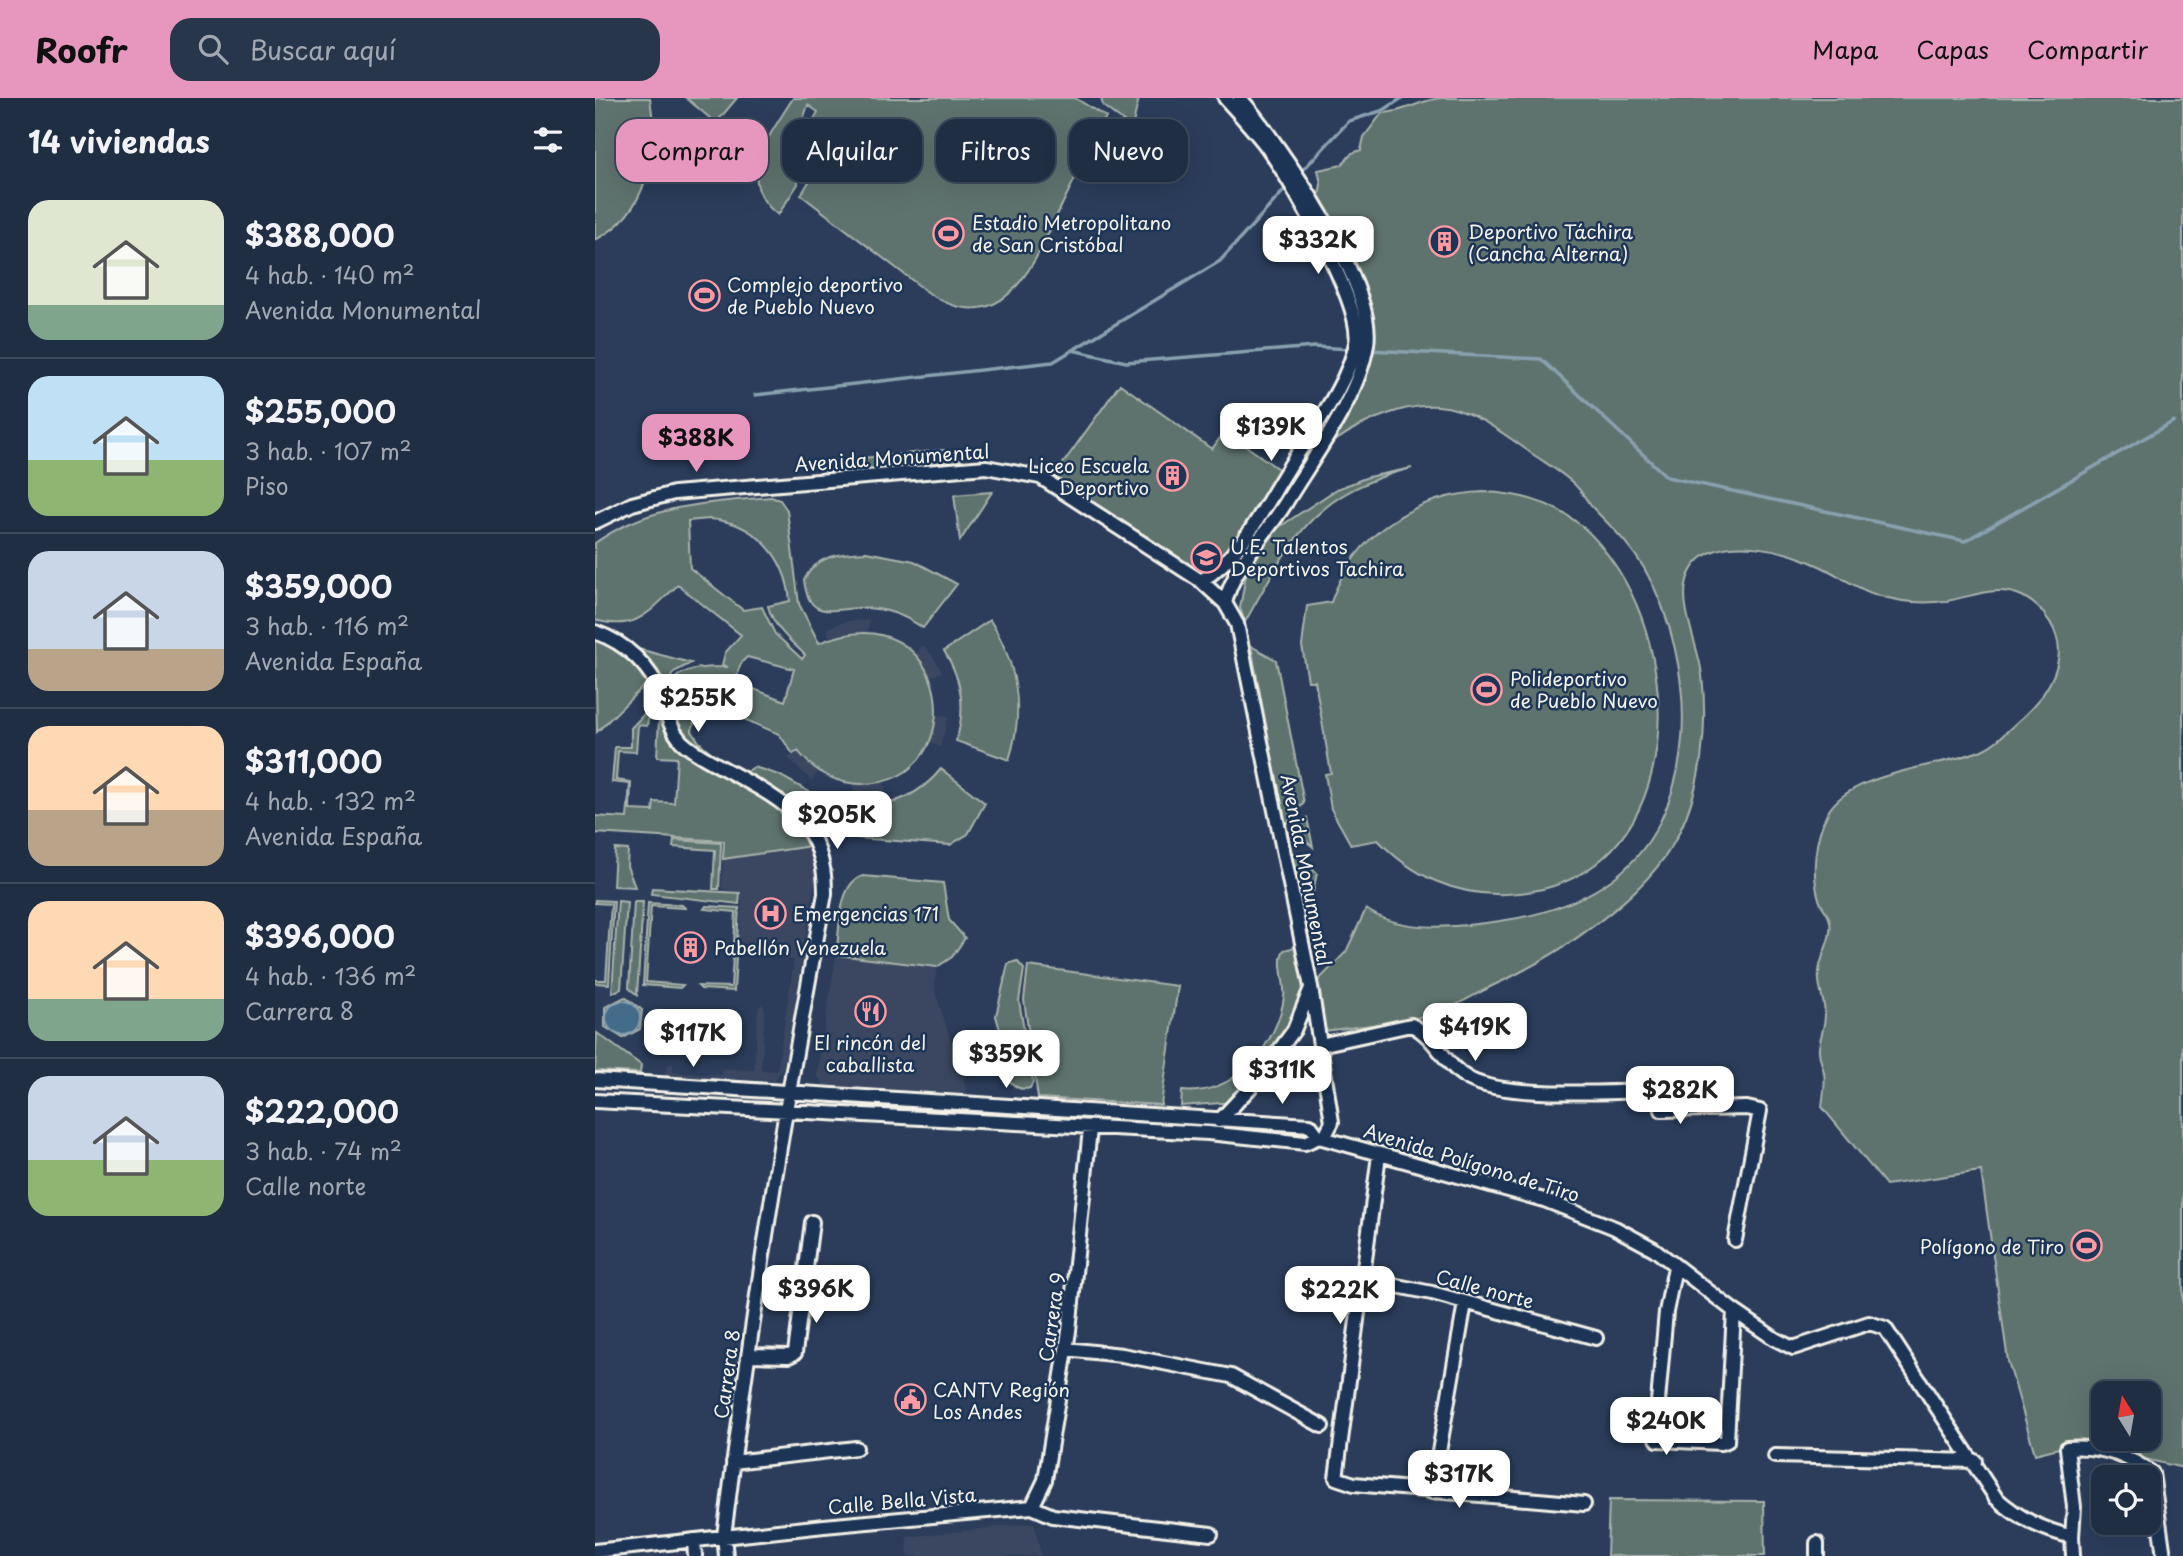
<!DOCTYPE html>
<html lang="es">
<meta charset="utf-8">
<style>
:root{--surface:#202e44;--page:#28364b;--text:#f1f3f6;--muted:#a2a8b2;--line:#3d4a5d;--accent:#e797bd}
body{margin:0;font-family:"Playpen Sans",sans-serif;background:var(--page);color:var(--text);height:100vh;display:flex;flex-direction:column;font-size:26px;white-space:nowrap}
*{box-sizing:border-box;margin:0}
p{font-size:23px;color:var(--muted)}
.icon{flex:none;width:38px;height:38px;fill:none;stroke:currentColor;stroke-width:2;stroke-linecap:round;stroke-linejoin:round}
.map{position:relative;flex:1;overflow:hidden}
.panel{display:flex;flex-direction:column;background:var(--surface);width:595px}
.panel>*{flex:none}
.hud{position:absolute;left:21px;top:21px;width:665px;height:63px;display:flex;gap:14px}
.needle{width:46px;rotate:349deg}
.controls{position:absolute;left:1496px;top:1283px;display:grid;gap:14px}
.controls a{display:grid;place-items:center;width:70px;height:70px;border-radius:14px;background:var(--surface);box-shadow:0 7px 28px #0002,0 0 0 2px var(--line);font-size:35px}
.price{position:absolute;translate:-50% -60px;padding:0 16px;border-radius:14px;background:#fff;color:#222;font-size:23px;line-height:46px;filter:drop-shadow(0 2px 4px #0008)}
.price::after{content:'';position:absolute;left:50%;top:42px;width:21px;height:16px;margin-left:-10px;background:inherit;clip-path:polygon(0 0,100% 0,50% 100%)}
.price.selected{background:var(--accent);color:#111}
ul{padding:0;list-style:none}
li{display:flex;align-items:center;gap:21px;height:175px;padding:0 28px}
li+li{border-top:2px solid var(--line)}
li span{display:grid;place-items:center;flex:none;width:196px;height:140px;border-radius:21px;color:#555}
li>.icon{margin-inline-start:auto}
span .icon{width:84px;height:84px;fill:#fffc;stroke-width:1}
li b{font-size:30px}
h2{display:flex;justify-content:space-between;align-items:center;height:84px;padding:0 28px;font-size:30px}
.chip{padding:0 24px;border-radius:21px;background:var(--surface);box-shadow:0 7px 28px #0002,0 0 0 2px var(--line);font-size:24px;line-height:63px}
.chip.selected{background:var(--accent);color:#111}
header{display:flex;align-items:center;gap:42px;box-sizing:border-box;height:98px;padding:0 35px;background:var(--accent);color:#111}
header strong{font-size:33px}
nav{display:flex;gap:38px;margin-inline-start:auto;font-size:24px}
.search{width:490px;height:63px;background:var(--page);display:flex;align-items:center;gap:18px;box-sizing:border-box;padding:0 24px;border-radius:21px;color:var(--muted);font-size:26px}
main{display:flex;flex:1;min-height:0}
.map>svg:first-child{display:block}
.built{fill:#3b4760}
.green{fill:#5e736e;stroke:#a9b2ab;stroke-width:2;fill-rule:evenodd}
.water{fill:#426c89;stroke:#89a1af;stroke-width:2}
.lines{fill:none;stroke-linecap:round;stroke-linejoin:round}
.stream{stroke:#89a1af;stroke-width:3.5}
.minor-casing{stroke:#f4f1e8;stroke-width:18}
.minor{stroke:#1d3557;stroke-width:12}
.labels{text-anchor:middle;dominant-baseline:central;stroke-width:5;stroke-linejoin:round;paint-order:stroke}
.poi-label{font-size:19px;fill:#f4f1e8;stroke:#1d3557;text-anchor:start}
.street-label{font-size:19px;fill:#f4f1e8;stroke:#1d3557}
</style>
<header>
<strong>Roofr</strong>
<div class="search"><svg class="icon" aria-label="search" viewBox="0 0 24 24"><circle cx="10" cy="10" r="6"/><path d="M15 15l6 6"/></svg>Buscar aquí</div>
<nav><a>Mapa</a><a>Capas</a><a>Compartir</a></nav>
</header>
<main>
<section class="panel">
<h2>14 viviendas<svg class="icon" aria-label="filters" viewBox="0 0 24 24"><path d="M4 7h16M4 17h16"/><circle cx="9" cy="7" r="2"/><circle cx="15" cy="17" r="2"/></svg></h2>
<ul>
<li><span style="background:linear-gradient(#dfe7d0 75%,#7fa58c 0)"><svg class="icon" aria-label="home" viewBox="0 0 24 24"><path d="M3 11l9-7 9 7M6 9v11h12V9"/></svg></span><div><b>$388,000</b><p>4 hab. · 140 m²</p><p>Avenida Monumental</p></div></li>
<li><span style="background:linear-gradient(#bfe0f5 60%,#8fb573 0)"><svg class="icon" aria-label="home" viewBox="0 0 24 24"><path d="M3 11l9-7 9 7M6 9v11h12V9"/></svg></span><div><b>$255,000</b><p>3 hab. · 107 m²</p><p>Piso</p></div></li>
<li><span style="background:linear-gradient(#c9d6e8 70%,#b9a48a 0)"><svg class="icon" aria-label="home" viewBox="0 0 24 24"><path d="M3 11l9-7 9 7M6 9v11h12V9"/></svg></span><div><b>$359,000</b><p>3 hab. · 116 m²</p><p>Avenida España</p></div></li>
<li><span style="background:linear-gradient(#ffd9b3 60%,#b9a48a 0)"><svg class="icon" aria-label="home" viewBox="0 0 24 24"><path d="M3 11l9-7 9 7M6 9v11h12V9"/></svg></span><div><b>$311,000</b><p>4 hab. · 132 m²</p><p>Avenida España</p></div></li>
<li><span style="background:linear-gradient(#ffd9b3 70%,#7fa58c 0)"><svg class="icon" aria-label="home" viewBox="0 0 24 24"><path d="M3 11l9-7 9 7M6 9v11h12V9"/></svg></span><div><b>$396,000</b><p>4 hab. · 136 m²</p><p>Carrera 8</p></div></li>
<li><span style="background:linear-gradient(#c9d6e8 60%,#8fb573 0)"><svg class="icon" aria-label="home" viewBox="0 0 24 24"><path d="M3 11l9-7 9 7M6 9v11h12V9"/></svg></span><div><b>$222,000</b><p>3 hab. · 74 m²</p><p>Calle norte</p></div></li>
</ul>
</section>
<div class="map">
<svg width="1588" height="1458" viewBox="0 0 1588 1458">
<rect width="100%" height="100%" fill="#2b3d5b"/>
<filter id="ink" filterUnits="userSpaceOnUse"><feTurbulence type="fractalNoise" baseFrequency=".0143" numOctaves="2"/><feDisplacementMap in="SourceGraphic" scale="14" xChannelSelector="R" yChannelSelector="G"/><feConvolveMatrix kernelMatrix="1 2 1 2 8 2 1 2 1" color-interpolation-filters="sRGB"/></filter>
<g filter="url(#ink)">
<path class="built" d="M274 522 273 534 235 540 231 530 252 523Z
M328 547 339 560 347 574 336 579 320 556Z
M342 617 354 618 345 649 335 644Z
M203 653 223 673 217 683 193 660Z
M288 683 291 694 258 697 259 686Z
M216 748 220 781 190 968 179 983 71 977V968L78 965V974L127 977V970L159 972 163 910 167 906 170 911 166 972 182 973 199 862 144 853 147 794 127 791 128 761Z
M241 857 342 869 340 893 373 996 229 987 222 977Z
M439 1425 446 1458H313L312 1439Z"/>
<path class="green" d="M0 0H55C64 53 53 116 0 142Z
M91 0H142L121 25Z
M198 0H480L511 19C496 49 480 80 465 111 440 163 410 244 335 196L206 97 224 67C217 49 212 31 223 14L213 7 200 45 203 86 183 117C137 82 176 36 198 0Z
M506 0H544L537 30 508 8Z
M846 0H1588V1370L1483 1345 1440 1356 1413 1263 1386 1073 1291 1087 1227 1009C1228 999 1231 985 1229 975 1228 966 1223 960 1224 950 1225 939 1230 928 1230 917 1230 902 1222 889 1224 874 1225 858 1238 840 1235 824 1234 815 1226 809 1224 801 1216 775 1220 740 1232 716 1254 673 1346 670 1387 652 1402 645 1410 635 1421 625 1440 609 1458 588 1463 562 1468 536 1449 509 1427 498 1400 486 1377 499 1351 503 1328 506 1304 504 1282 497 1259 490 1242 475 1220 466 1190 452 1132 437 1104 462 1073 492 1103 540 1107 577 1113 630 1107 689 1083 737 1052 800 959 860 897 888 883 895 855 911 843 915 805 925 762 928 723 934L717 891 699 932 640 1004 586 1008 587 993C639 999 683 946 689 899 691 885 681 864 689 852L707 847 717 889 751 854 771 811C806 836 865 829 905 823 941 818 978 807 1009 787 1110 721 1103 564 1049 470 1033 444 1018 431 998 410 992 404 988 395 982 389 973 378 949 364 936 355 909 336 876 310 843 308 814 306 787 317 762 329 749 336 740 346 725 347L752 301 774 230 722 109 726 86 723 72 747 67 757 55 766 52 769 39 787 15C808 15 825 2 846 0ZM1508 1295H1554V1340H1508Z
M525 286 617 351 630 333 693 378 617 474H602L459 378Z
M349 352 380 369 231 381 257 361Z
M817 370C717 395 697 441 650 524L645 510 651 476 666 441 742 391 773 379Z
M397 394 365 443 359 397Z
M888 394C922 395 956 404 983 425 999 437 1013 456 1024 473 1095 587 1078 790 911 796 861 798 817 778 783 742L756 747 736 711 730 676 736 675 720 583H713L707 548 712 508 736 504C759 437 819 397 888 394Z
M176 399 185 402 192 412 204 506 224 545C358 490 383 685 267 686 241 686 219 673 203 653L198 656 184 636 114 606 101 614 97 633 104 644 126 663 88 644C83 633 72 615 72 602 72 568 108 569 133 569L127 567 130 555 146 537 83 487C54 513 43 534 0 522V445C54 406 113 405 176 399ZM114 421C160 424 191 458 195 503L173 508C178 529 195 542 210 557L207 561 180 536 167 509 148 512 95 470 93 423ZM152 559 199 571 190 603 143 585C141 575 144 566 152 559Z
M271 454 319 463 362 486 328 530C311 518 292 511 272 510 241 508 214 527 209 482 222 457 244 455 271 454Z
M395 522C422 565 430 613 414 662L361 643C371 612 367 581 349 553Z
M0 539C22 548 40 564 54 583L2 634Z
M656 548 681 562 709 705 690 727Z
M40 550 96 565 79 574 69 590Z
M64 607 70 627C118 661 187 697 216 748L128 761 129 743 0 735V718L32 720 35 686 17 684 20 649H36V630L57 608ZM53 621H64L62 659 82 660 79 705 59 704 58 713 35 712 36 684 21 682 23 653 41 654 43 627 52 628Z
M159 669 184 677 232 704 222 732 209 725 148 676Z
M346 671 390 705 373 736 355 747 262 740 263 710C296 709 325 697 346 671Z
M712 720 718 749 700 734Z
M79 742 126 745 124 791H118L120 752 78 749Z
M20 751 33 752 32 768 40 789 18 788Z
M694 752 722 775 715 809 713 845Z
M268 778 348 785 354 822 370 840 357 859 342 869 241 857C245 835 242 785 268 778Z
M57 790 145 795 144 806 56 796Z
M0 802 19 803 14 886 0 885V882H11L16 806 0 805Z
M23 803 32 804 26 891 17 895Z
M39 804H48L42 897 34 890Z
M53 805 87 807 90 810 56 808 51 884 88 887 85 890 48 887Z
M111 808 144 810 139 893 106 891 103 888 136 889 141 814 109 811Z
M422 863 429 871 424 903 438 984 435 990C424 993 418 988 412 979L417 949 405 932 401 918 413 866Z
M433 868 583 888 566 1007 443 1000 429 902Z
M30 899 47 912 45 931 28 940 10 929V909Z
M2 935 46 967 45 975 0 973Z
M1014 1402 1169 1403 1170 1458H1012Z"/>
<path class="water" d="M11 920a17 17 0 1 1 34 0a17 17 0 1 1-34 0Z"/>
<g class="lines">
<path class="stream" d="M705 75 754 23 789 12 807 0
M477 252 531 264 720 249 756 251
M774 252 946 261 1072 379 1370 443 1579 323
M160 297 458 264 625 163 693 88"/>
<defs>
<path id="minor" d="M0 424 37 406 79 395 391 369 445 379 606 483 630 505 642 526 716 889 737 1024 729 1040
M606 483C647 458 668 410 693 371 715 334 753 287 761 245 768 206 696 83 672 49 659 32 644 16 630 0
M630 505C639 467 670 438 690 406 718 359 764 300 772 246 782 187 684 45 645 0
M0 534C31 545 56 568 67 599 72 615 74 629 86 643 97 654 112 661 126 669 184 701 231 721 230 796 189 1009 156 1223 129 1438L131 1458
M725 947 816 927C842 939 849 968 874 981 910 1001 1018 993 1062 993L1067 1012 1152 1010 1165 1013 1140 1142
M0 982 715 1027 724 1039
M0 1003 613 1035 710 1045 724 1039 949 1102 1020 1130 1059 1151 1139 1213 1180 1241 1198 1250 1274 1225 1290 1230 1401 1400C1424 1421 1447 1431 1477 1439L1478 1458
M624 1023 664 980 699 932 716 890
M784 1057 741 1380 759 1386 989 1406
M1080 1169 1071 1214 1060 1337 1063 1342 1126 1345 1132 1343 1139 1213
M767 1181 837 1195 1001 1240
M471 1251 527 1257 636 1278 727 1328
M154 1257 194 1258 200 1255 217 1124
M1180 1358 1380 1363
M138 1364 261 1350
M837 1394 870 1205
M437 1409 450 1382 474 1233 495 1031
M1477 1439 1479 1409 1472 1350C1504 1347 1531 1356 1557 1375L1569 1458
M99 1442 100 1458
M1222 1445V1458
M0 1453 229 1428 437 1409 458 1418 616 1436"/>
</defs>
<use href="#minor" class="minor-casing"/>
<use href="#minor" class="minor"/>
</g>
</g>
<defs>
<symbol id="stadium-ring" viewBox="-11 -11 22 22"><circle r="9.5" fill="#1d3557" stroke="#ff9aa2" stroke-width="1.5"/><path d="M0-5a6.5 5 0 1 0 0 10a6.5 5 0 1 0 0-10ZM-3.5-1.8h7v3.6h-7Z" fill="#ff9aa2"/></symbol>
<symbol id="building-ring" viewBox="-11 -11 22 22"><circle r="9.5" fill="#1d3557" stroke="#ff9aa2" stroke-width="1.5"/><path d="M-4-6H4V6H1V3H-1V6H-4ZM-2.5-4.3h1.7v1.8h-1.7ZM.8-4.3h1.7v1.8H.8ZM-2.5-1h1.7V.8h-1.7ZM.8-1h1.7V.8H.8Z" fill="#ff9aa2"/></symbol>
<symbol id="school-ring" viewBox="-11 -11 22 22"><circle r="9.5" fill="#1d3557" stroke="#ff9aa2" stroke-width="1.5"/><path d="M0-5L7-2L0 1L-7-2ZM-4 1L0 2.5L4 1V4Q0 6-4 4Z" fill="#ff9aa2"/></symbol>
<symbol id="hospital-ring" viewBox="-11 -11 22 22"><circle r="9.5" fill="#1d3557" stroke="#ff9aa2" stroke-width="1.5"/><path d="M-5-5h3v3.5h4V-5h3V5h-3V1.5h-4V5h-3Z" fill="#ff9aa2"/></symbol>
<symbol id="restaurant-ring" viewBox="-11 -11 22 22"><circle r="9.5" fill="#1d3557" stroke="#ff9aa2" stroke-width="1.5"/><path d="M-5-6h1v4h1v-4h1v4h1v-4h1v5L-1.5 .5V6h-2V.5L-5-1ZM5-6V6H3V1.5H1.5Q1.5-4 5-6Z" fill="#ff9aa2"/></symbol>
<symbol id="civic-ring" viewBox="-11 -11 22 22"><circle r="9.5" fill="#1d3557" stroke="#ff9aa2" stroke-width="1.5"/><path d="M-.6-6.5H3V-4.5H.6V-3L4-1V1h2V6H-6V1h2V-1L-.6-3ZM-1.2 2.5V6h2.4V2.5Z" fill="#ff9aa2"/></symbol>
</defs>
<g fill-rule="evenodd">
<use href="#stadium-ring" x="336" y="118" width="35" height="35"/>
<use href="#building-ring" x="832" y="126" width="35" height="35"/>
<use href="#stadium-ring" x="92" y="180" width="35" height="35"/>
<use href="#building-ring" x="560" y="360" width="35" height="35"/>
<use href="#school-ring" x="594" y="442" width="35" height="35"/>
<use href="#stadium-ring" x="874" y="574" width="35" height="35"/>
<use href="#hospital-ring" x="158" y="798" width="35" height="35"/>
<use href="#building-ring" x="78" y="832" width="35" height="35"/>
<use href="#restaurant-ring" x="258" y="896" width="35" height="35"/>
<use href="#stadium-ring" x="1474" y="1130" width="35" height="35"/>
<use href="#civic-ring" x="298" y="1284" width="35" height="35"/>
</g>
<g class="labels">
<g class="poi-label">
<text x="377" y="124">Estadio Metropolitano<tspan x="377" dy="22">de San Cristóbal</tspan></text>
<text x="873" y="133">Deportivo Táchira<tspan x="873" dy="22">(Cancha Alterna)</tspan></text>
<text x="132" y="186">Complejo deportivo<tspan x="132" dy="22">de Pueblo Nuevo</tspan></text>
<text x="554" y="367" text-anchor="end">Liceo Escuela<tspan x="554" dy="22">Deportivo</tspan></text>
<text x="635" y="448">U.E. Talentos<tspan x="635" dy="22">Deportivos Tachira</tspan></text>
<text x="915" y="580">Polideportivo<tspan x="915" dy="22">de Pueblo Nuevo</tspan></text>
<text x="198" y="815">Emergencias 171</text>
<text x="119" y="849">Pabellón Venezuela</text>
<text x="275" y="944" text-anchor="middle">El rincón del<tspan x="275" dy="22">caballista</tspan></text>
<text x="1469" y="1148" text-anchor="end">Polígono de Tiro</text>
<text x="338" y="1291">CANTV Región<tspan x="338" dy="22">Los Andes</tspan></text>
</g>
<g class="street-label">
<text transform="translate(297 359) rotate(-4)">Avenida Monumental</text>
<text transform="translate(712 772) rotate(79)">Avenida Monumental</text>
<text transform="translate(877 1064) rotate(17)">Avenida Polígono de Tiro</text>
<text transform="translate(890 1190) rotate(15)">Calle norte</text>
<text transform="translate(456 1219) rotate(-82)">Carrera 9</text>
<text transform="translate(131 1276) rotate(-82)">Carrera 8</text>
<text transform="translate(307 1402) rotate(-5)">Calle Bella Vista</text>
</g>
</g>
</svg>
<div class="controls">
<a><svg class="needle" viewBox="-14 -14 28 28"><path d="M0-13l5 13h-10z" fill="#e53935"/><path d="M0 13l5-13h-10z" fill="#a2a8b2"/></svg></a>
<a><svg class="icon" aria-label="locate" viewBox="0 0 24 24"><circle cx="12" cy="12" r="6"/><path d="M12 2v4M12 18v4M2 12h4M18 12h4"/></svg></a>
</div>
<b class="price" style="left:723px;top:178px">$332K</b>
<b class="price" style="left:676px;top:365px">$139K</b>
<b class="price selected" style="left:101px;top:376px">$388K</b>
<b class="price" style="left:103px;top:636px">$255K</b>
<b class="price" style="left:242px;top:753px">$205K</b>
<b class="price" style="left:880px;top:965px">$419K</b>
<b class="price" style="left:98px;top:971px">$117K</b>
<b class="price" style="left:411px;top:992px">$359K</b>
<b class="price" style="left:687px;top:1008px">$311K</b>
<b class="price" style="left:1085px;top:1028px">$282K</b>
<b class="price" style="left:221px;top:1227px">$396K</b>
<b class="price" style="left:745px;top:1228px">$222K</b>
<b class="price" style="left:1071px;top:1359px">$240K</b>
<b class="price" style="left:864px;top:1412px">$317K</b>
<div class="hud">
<a class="chip selected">Comprar</a>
<a class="chip">Alquilar</a>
<a class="chip">Filtros</a>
<a class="chip">Nuevo</a>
</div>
</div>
</main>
